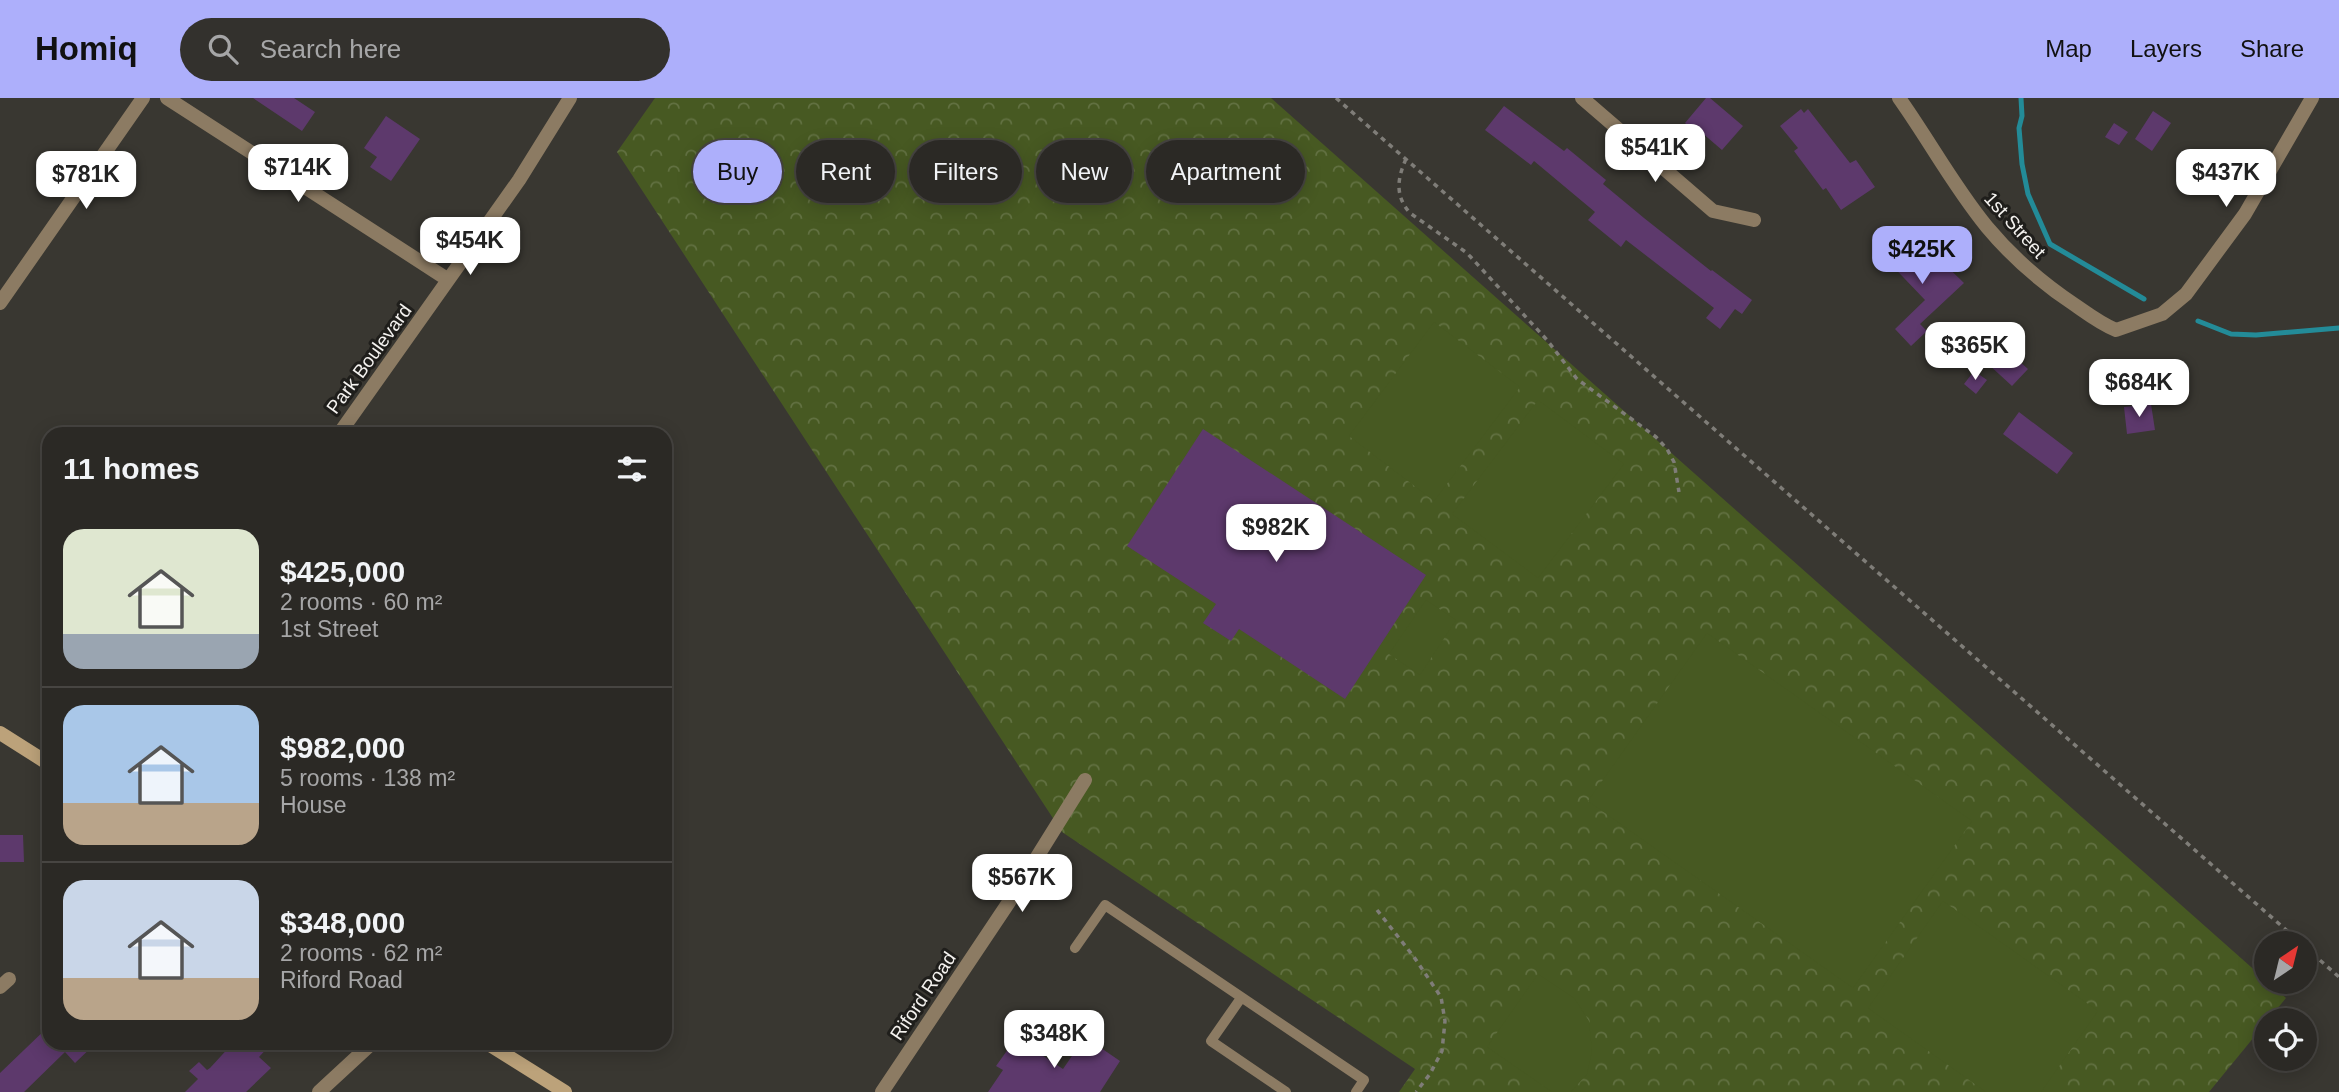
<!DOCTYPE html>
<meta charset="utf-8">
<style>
:root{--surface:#2b2925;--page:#33312d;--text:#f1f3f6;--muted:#a6a6a7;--line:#474542;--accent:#adaffb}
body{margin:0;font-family:Helvetica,sans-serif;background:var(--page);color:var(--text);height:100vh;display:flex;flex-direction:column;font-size:26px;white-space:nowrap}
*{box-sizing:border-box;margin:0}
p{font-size:23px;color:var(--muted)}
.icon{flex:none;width:38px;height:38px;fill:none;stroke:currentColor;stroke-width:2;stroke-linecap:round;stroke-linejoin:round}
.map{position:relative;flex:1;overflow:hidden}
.panel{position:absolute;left:42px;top:329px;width:630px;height:623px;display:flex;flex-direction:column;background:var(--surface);border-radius:21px;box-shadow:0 4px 18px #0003,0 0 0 2px var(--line)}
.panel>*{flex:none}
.hud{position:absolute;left:693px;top:42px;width:665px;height:63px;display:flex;gap:14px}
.needle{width:46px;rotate:35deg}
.controls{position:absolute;left:2254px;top:833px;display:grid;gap:14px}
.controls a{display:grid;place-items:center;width:63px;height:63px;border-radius:50%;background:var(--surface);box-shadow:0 4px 18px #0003,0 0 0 2px var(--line);font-size:35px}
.price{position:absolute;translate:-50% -60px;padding:0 16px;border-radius:14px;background:#fff;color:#222;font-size:23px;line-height:46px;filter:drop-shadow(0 2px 4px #0008)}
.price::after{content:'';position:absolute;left:50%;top:42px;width:21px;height:16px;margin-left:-10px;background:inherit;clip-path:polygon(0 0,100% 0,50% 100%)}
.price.active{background:var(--accent);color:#111}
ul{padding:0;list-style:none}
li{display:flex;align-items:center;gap:21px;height:175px;padding:0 21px}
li+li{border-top:2px solid var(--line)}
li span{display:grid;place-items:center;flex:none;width:196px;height:140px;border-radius:21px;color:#555}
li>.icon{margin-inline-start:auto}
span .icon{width:84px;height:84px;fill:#fffc;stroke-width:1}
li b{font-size:30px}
h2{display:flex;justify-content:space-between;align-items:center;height:84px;padding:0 21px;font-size:30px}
.tag{padding:0 24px;border-radius:32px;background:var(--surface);box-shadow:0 4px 18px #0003,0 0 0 2px var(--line);font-size:24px;line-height:63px}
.tag.active{background:var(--accent);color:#111}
header{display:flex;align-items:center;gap:42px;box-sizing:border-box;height:98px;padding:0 35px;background:var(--accent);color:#111}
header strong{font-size:33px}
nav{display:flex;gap:38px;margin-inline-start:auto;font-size:24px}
.search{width:490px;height:63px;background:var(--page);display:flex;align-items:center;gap:18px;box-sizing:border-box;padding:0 24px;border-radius:38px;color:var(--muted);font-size:26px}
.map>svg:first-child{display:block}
.park{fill:url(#park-crowns)}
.garden{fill:#475922}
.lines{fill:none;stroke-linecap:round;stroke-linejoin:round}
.stream{stroke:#238b98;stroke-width:5}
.building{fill:#5d396c}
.path{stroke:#7f7d78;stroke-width:3.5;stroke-dasharray:5 5;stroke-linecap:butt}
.service{stroke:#8c7b63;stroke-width:10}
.minor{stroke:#8c7b63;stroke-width:14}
.secondary{stroke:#bca27a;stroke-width:14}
.labels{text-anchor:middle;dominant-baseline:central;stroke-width:6;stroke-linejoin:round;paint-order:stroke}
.street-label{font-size:19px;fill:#f4f2ef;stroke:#1f1e1b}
</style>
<header>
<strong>Homiq</strong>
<div class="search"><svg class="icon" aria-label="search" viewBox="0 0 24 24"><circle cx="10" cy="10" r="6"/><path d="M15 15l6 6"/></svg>Search here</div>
<nav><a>Map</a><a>Layers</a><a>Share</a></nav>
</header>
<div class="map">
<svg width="2339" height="994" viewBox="0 0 2339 994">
<defs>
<pattern id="park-crowns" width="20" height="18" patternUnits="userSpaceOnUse" patternTransform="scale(1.75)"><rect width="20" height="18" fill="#475922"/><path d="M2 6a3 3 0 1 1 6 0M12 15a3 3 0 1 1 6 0" fill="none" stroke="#627142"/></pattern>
</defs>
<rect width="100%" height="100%" fill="#393731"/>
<path class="park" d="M655 0H1271L2286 900 2209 994H1399L1415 971 1062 734 617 54Z"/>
<path class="garden" d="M1434 224 1520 289 1434 403 1349 338Z
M1538 302 1624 366 1538 480 1452 416Z
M1426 502 1456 522 1420 577 1389 556Z
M1707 535 1972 723 1853 890 1588 703Z
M1943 803 2098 913 2041 994H1986L1868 910Z
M1538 876 1574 900 1589 923 1592 953 1587 976 1571 994H1552L1487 949Z"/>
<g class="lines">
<path class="stream" d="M2021 0 2022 18 2019 30 2022 66 2028 96 2050 146 2144 201
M2198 223 2231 236 2256 237 2339 230"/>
</g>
<path class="building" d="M253 0H294L315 14 302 33Z
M1706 0H1710L1743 28 1722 52 1701 34 1698 37 1685 25Z
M1504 8 1564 53 1567 50 1606 82 1603 86 1644 120 1711 173 1712 172 1752 202 1742 216 1735 211 1720 231 1706 220 1714 210 1626 142 1621 149 1588 122 1595 114 1534 63 1531 67 1485 32Z
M1801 11 1804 15 1808 11 1850 65 1856 62 1875 89 1841 112 1826 90 1823 92 1794 53 1798 50 1780 28Z
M2153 13 2171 25 2152 53 2135 41Z
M386 18 420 41 391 83 370 69 377 59 364 50Z
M2114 25 2128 34 2119 47 2105 39Z
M1899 142 1917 161 1928 150 1964 185 1920 226 1927 233 1911 248 1895 231 1925 202 1882 157Z
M2002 248 2028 271 2012 288 1987 265Z
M1974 273 1987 282 1976 296 1964 286Z
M2151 306 2155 332 2127 336 2124 309Z
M2019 314 2073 355 2057 376 2003 336Z
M1203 331 1426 477 1345 601 1239 531 1231 543 1203 525 1216 506 1127 448Z
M0 737H23L24 764H0Z
M49 928V945H96L75 965 65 954 24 994H0V975Z
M1085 939 1120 963 1100 994H988L1003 972 996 968 1016 940 1063 971Z
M233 945H272L259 959 271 970 246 994H185L198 981 189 973 199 964 207 972 210 970Z"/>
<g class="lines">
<path class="path" d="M1336 0 2301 845
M1406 61C1397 81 1395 98 1410 115L1467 155 1547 242 1577 281 1656 339 1667 351 1674 364 1679 394
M1377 812 1414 859 1441 899 1445 923 1442 953 1430 976 1416 994
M2305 849 2339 879"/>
<path class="service" d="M1075 850 1105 807 1364 982 1356 994
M1241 900 1211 943 1286 994"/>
<path class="minor" d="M167 0 447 181
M1582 0 1713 113 1754 122
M1899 0C1929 42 1954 89 1987 129 2012 159 2042 185 2075 207 2088 216 2101 226 2116 232L2162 216 2186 196 2245 116 2312 0
M0 205 143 0
M339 336 519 82 570 0
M0 889 9 881
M319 994 372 945
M882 994 1009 804 1085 682"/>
<path class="secondary" d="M0 635 49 666
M487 945 565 994"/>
</g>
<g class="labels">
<g class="street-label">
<text transform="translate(2015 127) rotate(48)">1st Street</text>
<text transform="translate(369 261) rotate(-54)">Park Boulevard</text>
<text transform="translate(923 898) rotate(-56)">Riford Road</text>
</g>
</g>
</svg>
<div class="controls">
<a><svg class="needle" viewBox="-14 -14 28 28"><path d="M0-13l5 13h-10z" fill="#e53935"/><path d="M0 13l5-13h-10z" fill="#a6a6a7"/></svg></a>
<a><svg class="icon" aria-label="locate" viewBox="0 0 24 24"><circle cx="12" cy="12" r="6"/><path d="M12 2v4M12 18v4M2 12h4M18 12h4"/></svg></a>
</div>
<b class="price" style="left:1655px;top:86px">$541K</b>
<b class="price" style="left:298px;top:106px">$714K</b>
<b class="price" style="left:2226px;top:111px">$437K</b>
<b class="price" style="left:86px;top:113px">$781K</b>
<b class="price" style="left:470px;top:179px">$454K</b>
<b class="price active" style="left:1922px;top:188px">$425K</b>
<b class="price" style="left:1975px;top:284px">$365K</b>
<b class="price" style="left:2139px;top:321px">$684K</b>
<b class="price" style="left:1276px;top:466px">$982K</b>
<b class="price" style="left:1022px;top:816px">$567K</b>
<b class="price" style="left:1054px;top:972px">$348K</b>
<div class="hud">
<a class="tag active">Buy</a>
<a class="tag">Rent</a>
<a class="tag">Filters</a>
<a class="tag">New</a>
<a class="tag">Apartment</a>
</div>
<section class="panel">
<h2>11 homes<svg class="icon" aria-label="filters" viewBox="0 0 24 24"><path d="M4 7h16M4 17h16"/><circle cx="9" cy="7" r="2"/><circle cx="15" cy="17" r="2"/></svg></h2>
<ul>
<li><span style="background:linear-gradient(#dfe7d0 75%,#9aa5b1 0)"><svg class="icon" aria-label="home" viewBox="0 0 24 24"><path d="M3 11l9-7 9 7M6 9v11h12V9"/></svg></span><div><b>$425,000</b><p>2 rooms · 60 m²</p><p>1st Street</p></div></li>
<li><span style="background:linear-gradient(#a9c7e8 70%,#b9a48a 0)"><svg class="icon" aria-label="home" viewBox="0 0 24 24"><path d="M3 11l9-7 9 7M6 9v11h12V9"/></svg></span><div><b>$982,000</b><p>5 rooms · 138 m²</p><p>House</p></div></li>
<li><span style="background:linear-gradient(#c9d6e8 70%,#b9a48a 0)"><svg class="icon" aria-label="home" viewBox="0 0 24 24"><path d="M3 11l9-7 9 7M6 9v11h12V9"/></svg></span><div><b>$348,000</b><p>2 rooms · 62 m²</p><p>Riford Road</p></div></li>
</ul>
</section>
</div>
